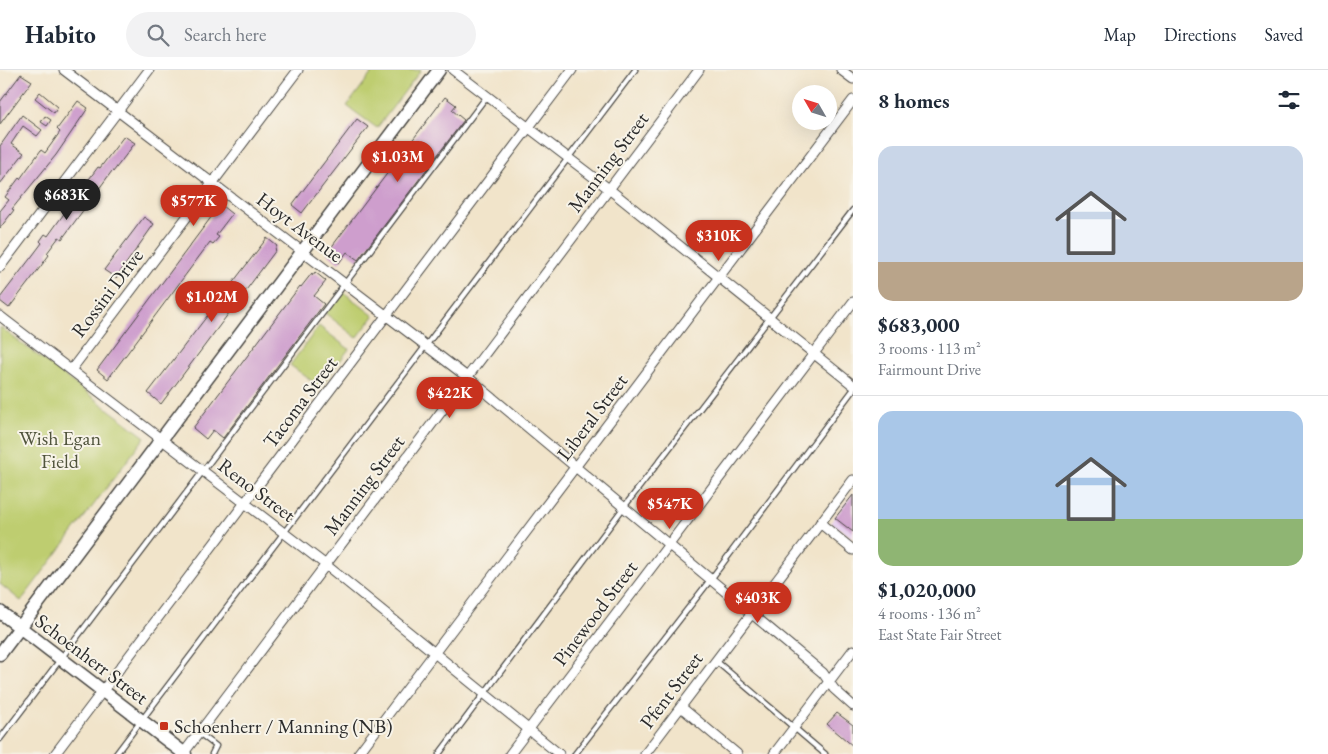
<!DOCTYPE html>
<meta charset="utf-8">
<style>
:root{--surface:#fff;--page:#f2f2f3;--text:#1f2937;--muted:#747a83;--line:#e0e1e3;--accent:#c8321e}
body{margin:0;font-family:"EB Garamond",serif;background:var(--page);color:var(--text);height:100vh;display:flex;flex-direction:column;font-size:19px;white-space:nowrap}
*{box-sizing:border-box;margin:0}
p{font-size:16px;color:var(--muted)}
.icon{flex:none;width:28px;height:28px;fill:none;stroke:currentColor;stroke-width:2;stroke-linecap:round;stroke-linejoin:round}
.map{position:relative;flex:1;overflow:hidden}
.panel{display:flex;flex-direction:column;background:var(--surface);width:475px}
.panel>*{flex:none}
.needle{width:32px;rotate:309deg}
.controls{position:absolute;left:792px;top:15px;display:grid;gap:10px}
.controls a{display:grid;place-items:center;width:45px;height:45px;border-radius:50%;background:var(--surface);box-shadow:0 5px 20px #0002;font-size:25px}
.price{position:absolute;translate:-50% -42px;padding:0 11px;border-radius:18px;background:var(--accent);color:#fff;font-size:16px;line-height:32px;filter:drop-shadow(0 1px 2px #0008)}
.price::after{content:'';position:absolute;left:50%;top:30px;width:15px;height:11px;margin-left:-8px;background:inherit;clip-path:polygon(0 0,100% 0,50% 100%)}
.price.current{background:#222;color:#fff}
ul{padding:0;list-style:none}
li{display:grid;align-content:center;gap:10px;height:265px;padding:0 25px}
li+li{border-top:1px solid var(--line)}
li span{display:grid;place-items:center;height:155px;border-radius:15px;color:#555}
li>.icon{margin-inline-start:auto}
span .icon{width:90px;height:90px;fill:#fffc;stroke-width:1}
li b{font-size:21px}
h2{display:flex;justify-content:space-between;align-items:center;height:60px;padding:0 25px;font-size:21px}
header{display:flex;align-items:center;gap:30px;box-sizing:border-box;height:70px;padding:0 25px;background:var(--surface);border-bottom:1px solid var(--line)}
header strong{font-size:24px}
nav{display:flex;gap:28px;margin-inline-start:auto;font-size:18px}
.search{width:350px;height:45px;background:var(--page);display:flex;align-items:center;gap:12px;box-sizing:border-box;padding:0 18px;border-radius:28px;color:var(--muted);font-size:19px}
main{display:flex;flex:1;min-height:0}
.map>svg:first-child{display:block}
.built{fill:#e7d2ef}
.green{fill:#becd70;stroke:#747c4e}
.building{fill:#ce9ecd}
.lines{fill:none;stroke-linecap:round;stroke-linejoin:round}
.lane-casing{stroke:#494743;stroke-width:7}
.street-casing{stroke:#494743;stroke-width:11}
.secondary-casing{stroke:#494743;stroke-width:15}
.lane{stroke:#fff;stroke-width:4.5}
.street{stroke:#fff;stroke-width:9}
.secondary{stroke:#fff;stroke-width:12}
.poi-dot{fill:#c8321e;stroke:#f7f3e8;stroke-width:2}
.labels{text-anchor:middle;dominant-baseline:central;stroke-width:4;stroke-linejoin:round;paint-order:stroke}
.street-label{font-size:20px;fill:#2b2b2b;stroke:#f7f3e8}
.park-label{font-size:20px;fill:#50543c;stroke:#f7f3e8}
.poi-label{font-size:20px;fill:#2b2b2b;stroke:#f7f3e8;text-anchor:start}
</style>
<header>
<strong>Habito</strong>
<div class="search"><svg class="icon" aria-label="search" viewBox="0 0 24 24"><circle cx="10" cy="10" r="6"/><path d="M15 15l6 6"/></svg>Search here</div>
<nav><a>Map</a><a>Directions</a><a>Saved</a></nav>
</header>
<main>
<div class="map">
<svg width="853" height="684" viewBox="0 0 853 684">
<rect width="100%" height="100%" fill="#f7f3e8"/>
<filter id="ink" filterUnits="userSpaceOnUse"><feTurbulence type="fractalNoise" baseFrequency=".02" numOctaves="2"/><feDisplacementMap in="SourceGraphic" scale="10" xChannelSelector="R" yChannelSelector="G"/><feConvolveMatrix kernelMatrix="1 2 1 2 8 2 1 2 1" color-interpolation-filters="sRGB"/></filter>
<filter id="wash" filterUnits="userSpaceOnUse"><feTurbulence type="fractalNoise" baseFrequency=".0096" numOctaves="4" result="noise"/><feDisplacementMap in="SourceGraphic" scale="20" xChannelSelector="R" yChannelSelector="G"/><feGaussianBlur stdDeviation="1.12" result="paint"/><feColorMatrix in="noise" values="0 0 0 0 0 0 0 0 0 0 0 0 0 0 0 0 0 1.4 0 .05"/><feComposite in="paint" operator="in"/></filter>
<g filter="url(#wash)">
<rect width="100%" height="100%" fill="#f1e4ca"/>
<path class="built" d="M853 423V468L831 452Z"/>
<path class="green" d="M374 0H421L377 58 347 36Z
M342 221 374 246 357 268 325 243Z
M319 256 349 279 320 317 290 295Z
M0 257 145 367 21 531 0 514Z"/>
<g id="blocks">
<path class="building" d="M21 4 32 11 0 54V32Z
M40 22 58 37 54 43 35 28Z
M445 27 456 35 452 40 464 50 358 190 347 182 339 193 327 183Z
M78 31 88 38 56 85 12 139 14 140 0 158V141L9 130 5 127 19 108 20 109 41 80 45 83 60 62 57 59Z
M22 45 42 60 37 66 23 56 11 74 24 83 0 114V76Z
M45 46 51 50 47 56 41 52Z
M357 49 368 57 302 143 292 135Z
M124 66 135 73 113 102 112 101 62 169 59 167 47 183 49 185 41 196 9 238 0 231V228L33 185 42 173 40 171 45 164 48 166 81 120 98 97 100 98Z
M222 136 232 144 216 165 219 167 213 174 210 172 108 309 97 300 215 142Z
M144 147 154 154 116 208 104 200Z
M267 168 277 176 275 179 276 180 161 334 148 323Z
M315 202 326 211 314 226 324 234 223 368 213 360 206 369 193 358 300 216 301 217 312 203 313 205Z
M853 425V462L835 448Z
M837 643 853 655V676L827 654Z"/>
</g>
</g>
<g filter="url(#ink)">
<use href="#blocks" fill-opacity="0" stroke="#494743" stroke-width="1"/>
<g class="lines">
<defs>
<path id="lane" d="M716 591 825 684
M199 663 216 676 212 684
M0 669 487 26
M116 684 635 0
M439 684 624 437 853 140
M575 684 711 509 853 320"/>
<path id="street" d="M64 0 471 310 823 603 834 619 853 636
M453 0 609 119 853 315
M841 0 853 9
M0 197 149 0
M0 246 326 495 559 684
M71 300 298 0
M820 453 853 480
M681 637 737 684
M55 684 572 0
M183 684 699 0
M358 684 853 30
M510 684 853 232
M645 684 853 410
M774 684 853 580"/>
<path id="secondary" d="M0 542 185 684
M0 584 439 0"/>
</defs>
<use href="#lane" class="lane-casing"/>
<use href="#street" class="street-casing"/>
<use href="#secondary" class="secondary-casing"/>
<use href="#lane" class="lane"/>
<use href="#street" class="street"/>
<use href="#secondary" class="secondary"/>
</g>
</g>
<rect class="poi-dot" x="159" y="651" width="10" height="10" rx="2.5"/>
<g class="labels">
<g class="street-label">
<text transform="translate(608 92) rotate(-53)">Manning Street</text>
<text transform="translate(300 157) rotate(37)">Hoyt Avenue</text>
<text transform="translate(107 223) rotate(-53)">Rossini Drive</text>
<text transform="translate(300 332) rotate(-53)">Tacoma Street</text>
<text transform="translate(592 347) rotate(-53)">Liberal Street</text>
<text transform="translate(364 415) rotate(-53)">Manning Street</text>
<text transform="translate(257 420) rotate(37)">Reno Street</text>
<text transform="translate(595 543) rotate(-53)">Pinewood Street</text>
<text transform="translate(92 589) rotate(37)">Schoenherr Street</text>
<text transform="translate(671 620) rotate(-53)">Pfent Street</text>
</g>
<g class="park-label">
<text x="60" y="368">Wish Egan<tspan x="60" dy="23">Field</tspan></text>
</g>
<g class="poi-label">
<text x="174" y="656">Schoenherr / Manning (NB)</text>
</g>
</g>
</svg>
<div class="controls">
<a><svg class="needle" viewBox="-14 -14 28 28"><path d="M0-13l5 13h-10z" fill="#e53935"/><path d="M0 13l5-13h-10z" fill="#747a83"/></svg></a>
</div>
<b class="price" style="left:398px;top:113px">$1.03M</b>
<b class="price current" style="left:67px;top:151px">$683K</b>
<b class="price" style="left:194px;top:157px">$577K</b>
<b class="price" style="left:719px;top:192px">$310K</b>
<b class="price" style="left:212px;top:253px">$1.02M</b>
<b class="price" style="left:450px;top:349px">$422K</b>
<b class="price" style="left:670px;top:460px">$547K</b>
<b class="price" style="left:758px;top:554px">$403K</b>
</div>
<section class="panel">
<h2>8 homes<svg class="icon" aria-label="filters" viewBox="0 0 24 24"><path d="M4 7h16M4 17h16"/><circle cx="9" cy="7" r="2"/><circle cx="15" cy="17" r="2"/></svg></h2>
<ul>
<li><span style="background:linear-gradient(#c9d6e8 75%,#b9a48a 0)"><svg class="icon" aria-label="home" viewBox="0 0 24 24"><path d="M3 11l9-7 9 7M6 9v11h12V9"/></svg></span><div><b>$683,000</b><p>3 rooms · 113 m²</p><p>Fairmount Drive</p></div></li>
<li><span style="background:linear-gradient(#a9c7e8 70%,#8fb573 0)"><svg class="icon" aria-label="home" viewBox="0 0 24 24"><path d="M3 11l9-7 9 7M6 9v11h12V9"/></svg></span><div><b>$1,020,000</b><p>4 rooms · 136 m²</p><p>East State Fair Street</p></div></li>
</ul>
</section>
</main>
